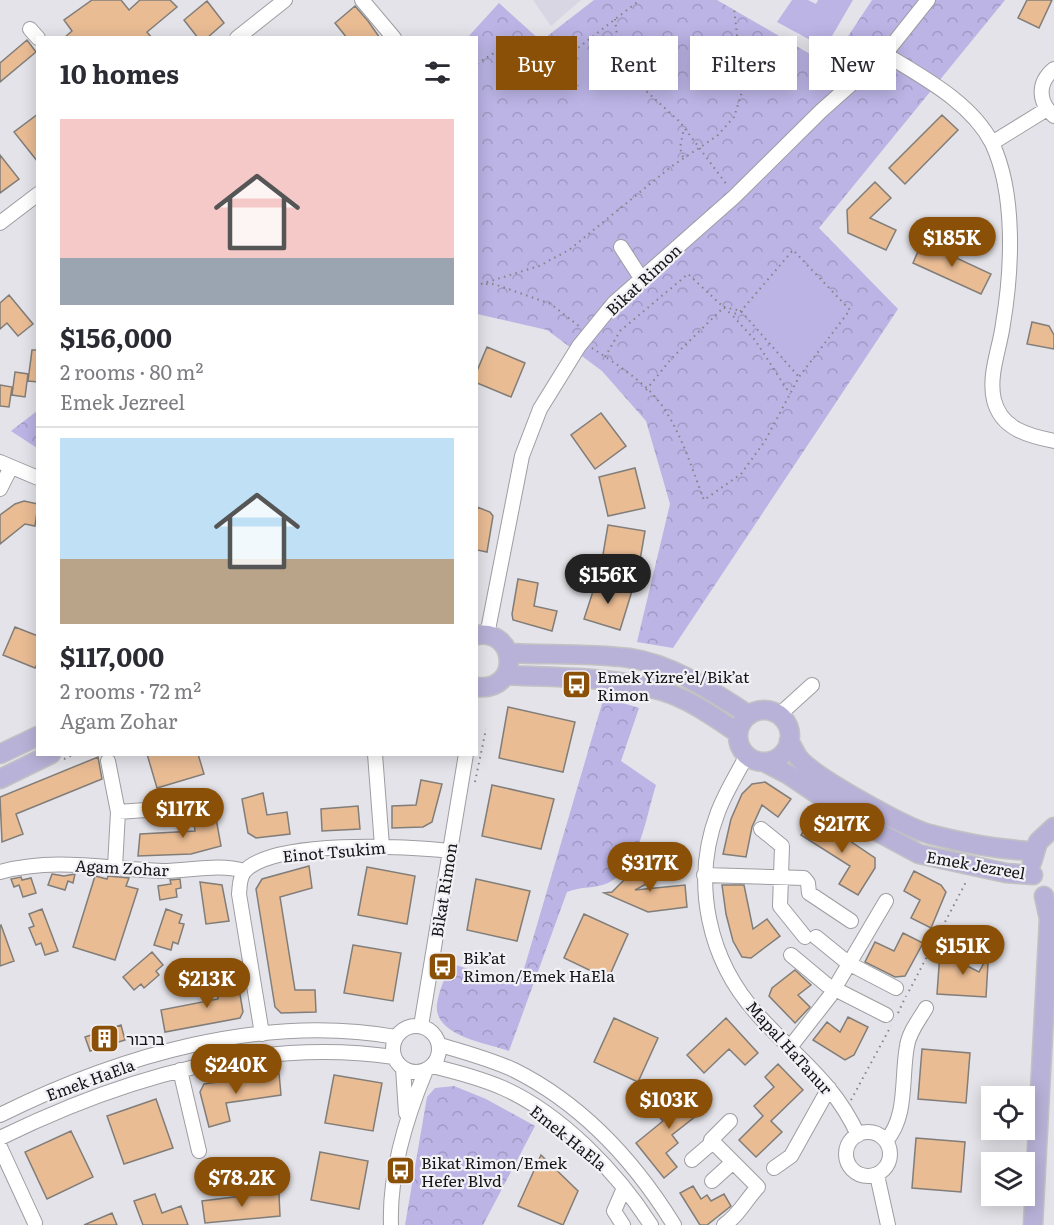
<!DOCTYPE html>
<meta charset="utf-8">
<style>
:root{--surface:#fff;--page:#f7f7f7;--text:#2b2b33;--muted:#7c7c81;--line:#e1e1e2;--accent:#8a5007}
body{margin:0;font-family:Literata,"Noto Sans Hebrew",serif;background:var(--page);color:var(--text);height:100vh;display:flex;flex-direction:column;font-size:22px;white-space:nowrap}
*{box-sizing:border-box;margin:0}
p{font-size:20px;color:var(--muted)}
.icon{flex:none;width:33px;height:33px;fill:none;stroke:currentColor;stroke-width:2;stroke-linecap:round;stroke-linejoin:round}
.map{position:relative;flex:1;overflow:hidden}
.panel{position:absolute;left:36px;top:36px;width:442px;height:720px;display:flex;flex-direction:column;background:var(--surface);border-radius:0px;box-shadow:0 3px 15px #0003}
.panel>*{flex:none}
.guide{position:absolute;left:496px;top:36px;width:466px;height:54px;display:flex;gap:12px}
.buttons{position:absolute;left:981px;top:1086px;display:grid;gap:12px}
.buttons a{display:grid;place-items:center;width:54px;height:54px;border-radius:0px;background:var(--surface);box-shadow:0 3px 15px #0003;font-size:30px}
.price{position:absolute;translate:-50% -51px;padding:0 14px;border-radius:21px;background:var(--accent);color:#fff;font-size:20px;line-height:39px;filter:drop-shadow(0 2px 3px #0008)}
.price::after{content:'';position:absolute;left:50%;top:36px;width:18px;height:14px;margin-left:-9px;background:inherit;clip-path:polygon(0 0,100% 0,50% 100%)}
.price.current{background:#222;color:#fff}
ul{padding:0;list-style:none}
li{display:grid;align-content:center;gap:12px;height:318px;padding:0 24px}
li+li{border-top:2px solid var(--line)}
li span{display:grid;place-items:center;height:186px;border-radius:0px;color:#555}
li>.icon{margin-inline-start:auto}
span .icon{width:108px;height:108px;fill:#fffc;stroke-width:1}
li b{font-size:26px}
h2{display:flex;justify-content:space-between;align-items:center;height:72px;padding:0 24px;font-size:26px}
.chip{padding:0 21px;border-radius:0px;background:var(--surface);box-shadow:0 3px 15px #0003;font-size:21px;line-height:54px}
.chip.current{background:var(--accent);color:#fff}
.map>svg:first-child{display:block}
.built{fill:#d8d6e3}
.park{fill:url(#park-crowns)}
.pitch{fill:#bbb4e5}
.building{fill:#e9bc94;stroke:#817d79;stroke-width:1.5}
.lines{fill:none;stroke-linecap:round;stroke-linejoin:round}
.minor-casing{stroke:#9d9da2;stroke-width:16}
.major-casing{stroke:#c2c2c3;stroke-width:21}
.path{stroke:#848488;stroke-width:2;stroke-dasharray:1.5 4.5;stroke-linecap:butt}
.minor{stroke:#fff;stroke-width:14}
.major{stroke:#b9b2d8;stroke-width:18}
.labels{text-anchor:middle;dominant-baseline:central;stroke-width:4.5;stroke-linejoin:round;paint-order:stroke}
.street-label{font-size:16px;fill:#151517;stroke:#f1f1f6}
.poi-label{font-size:16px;fill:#151517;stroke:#f1f1f6;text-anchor:start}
</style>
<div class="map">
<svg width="1054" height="1225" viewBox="0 0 1054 1225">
<defs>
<pattern id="park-crowns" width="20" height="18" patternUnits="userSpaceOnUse" patternTransform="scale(1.5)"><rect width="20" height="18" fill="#bbb4e5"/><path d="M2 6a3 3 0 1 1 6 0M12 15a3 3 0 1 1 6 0" fill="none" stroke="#a09ac4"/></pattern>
</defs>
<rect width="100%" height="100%" fill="#e4e3e9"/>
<path class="built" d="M533 0H581L551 26Z"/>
<path class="park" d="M594 0H717L829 65 872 0H1005L819 228 898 309 673 648 637 642 670 504 646 421 602 371 547 330 477 314V38H467L499 3 541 41Z
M37 411V448L11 431Z
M604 697 639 708 621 761 656 785C646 816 640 868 608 883 595 889 581 886 567 892L509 1051C487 1043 433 1036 437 1004 439 990 446 976 450 963L519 986Z
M454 1086 486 1099 535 1126 483 1225H405L427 1097 435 1088Z"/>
<path class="pitch" d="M792 0H808L816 4 818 0H853L825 48 777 22Z
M607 39C609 68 614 79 637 98L612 112 587 111 572 64Z
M793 250 850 310 799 377 741 311Z"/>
<path class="building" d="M92 0H121L129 10 140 0H170L177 7 147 32 152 38H64L72 31 64 20Z
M1027 0H1052L1039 28 1018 18Z
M207 1 224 23 207 38H198L184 20Z
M355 6 368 21 380 38H347L335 23Z
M27 40 36 52 0 82V63Z
M38 114V162L14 132Z
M942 115 958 130 905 184 889 168Z
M0 155 19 179 0 193Z
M875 182 891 198 870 218 896 230 886 250 848 233 847 210Z
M922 242 991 274 981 294 913 263Z
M9 295 33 324 18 336 7 323 0 329V303Z
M1032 322 1049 326 1054 335V349L1027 344Z
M487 347 525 363 511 397 477 383V371Z
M32 350H38V382L28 381Z
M15 372 28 374 25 397 12 395Z
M0 385 12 387 9 407 0 406Z
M601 413 626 446 595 469 571 435Z
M635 468 645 508 608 516 599 477Z
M24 501 38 504 35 526 25 524 0 544V515L15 504Z
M477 507 490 512 493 516 487 552 477 550Z
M608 525 645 531 638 572 601 566Z
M518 579 538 583 534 606 557 611 552 631 513 620 512 614Z
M597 579 632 591 620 630 584 619Z
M15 627 38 636V662L35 668 3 655Z
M508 707 575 722 563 772 499 758Z
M147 754H198L204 774 157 788Z
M98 757 102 779 16 814 23 834 2 842 0 797Z
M421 780 442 784 432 822 423 827 392 828V806L416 805Z
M765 782 791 799 778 817 762 805 752 827 746 857 723 854 731 819 742 794 752 784Z
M492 785 554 799 541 849 482 836Z
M263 793 267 815 287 812 290 834 256 838 248 833 242 799Z
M358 806 360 829 322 831 321 809Z
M214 807 221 846 191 854 138 856 140 834 195 831 193 816 206 814Z
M813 816 875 858V868L858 895 839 884 850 866 801 835Z
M660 863 665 874 635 890 685 885 687 907 648 912 604 893 612 892 629 875 637 877Z
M309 866 312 888 280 897 295 990H315L316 1012 281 1013 275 1007 256 889 262 879Z
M367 867 415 876 407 924 358 915Z
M914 871 941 885 946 892 931 928 911 918 920 900 904 891Z
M52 874 64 876 75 874 73 883 68 881 65 890 48 885Z
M95 876 107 879 108 876 129 878 126 886 138 889 115 960 73 947Z
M21 877 22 880 31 878 36 893 23 897 19 885 14 887 11 879Z
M180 879 181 888 176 889 177 897 160 900 158 886 171 884 170 880Z
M476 879 530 891 517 941 467 930Z
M200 882 222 885 229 921 206 924Z
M722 885H744L753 929 767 919 780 936 751 958 742 957 733 941 726 914Z
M42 909 58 951 45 955 41 943 36 945 29 928 34 926 29 914Z
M166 909 182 915 179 923 184 924 178 944 173 942 171 950 154 945Z
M584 914 628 934 608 979 564 958Z
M1 925 14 961 0 966V926Z
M903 933 923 943 905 976 895 977 865 962 875 942 894 951Z
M353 945 401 953 393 1001 344 993Z
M964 945 989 947 986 997 937 994 940 952 979 972 987 957Z
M152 952 163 965 156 971 159 975 144 988 141 984 134 990 123 977Z
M795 970 811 985 798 995 810 1007 795 1023 769 996 772 988Z
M237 977 243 1012 240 1018 165 1032 161 1010 218 999 215 980Z
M848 1017 868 1027 854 1055 845 1060 813 1040 827 1022 840 1032Z
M614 1018 658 1038 638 1082 594 1062Z
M726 1018 758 1053 745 1065 729 1049 704 1073 687 1055Z
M121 1025 125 1040 90 1051 85 1037Z
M922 1049 970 1053 966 1103 918 1099Z
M778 1064 803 1090 771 1121 782 1132 756 1157 739 1140 763 1116 754 1106 774 1087 765 1077Z
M279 1073 281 1095 226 1103 230 1121 209 1127 200 1092 204 1084Z
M334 1075 382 1083 373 1131 325 1123Z
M687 1087 705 1109 672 1135 678 1143 666 1153 677 1167 664 1178 636 1143 663 1121 655 1112Z
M156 1099 173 1148 124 1164 107 1116Z
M71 1131 93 1177 47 1199 25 1152Z
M916 1138 965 1142 961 1192 912 1188Z
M320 1152 368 1161 359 1209 311 1200Z
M541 1155 578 1191 563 1225 518 1206Z
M693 1186 701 1199 707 1195 711 1201 724 1194 731 1206 707 1225H700L680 1193Z
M155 1194 162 1213 181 1206 188 1225H143L134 1201Z
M258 1194H279L280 1216 205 1223 202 1201Z
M112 1213 117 1225H84Z"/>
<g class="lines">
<defs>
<path id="minor" d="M362 0 394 38
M30 29 38 38
M237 38 285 0
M885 54C922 77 971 102 992 143 1016 194 1012 270 1003 324 1000 348 988 375 994 400 1001 429 1029 436 1054 441
M1054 69C1037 83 1038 102 1054 116
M992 143 1047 109
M0 223 38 194
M621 247 641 278
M0 462 38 478
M0 489 11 467
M487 635 522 456 540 409 579 346 614 303 734 197 821 111 885 54 928 0
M779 715 812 685
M375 754 382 846
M747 755C737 774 725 793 718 812 691 882 708 961 759 1016 796 1057 834 1082 858 1135
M108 761 118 812 115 867
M118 812 201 806
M761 829 782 846 780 906 805 937
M0 872C56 857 105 869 162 871 190 871 218 863 245 871
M704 875 804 878 808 883 809 893 851 921
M816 937 848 963 896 988
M791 955 827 985 886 1015
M393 1049a23 23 0 1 1 46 0a23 23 0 1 1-46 0Z
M421 1026 466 754
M262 1034 239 894C240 886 239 879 244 872 271 839 409 846 449 851
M440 1045C464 1052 490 1059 514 1070 582 1104 635 1162 674 1225
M791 1046 830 996 886 901
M432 1066C457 1072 480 1078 503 1088 561 1114 617 1172 651 1225
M403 1068 406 1113
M180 1070 199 1151
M0 1115C119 1056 263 1013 396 1037
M846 1154a22 22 0 1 1 44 0a22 22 0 1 1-44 0Z
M0 1138C122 1078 258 1037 394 1057
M886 1141C908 1116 901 1078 907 1046 909 1032 919 1020 926 1008
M0 1147 35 1223
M692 1160 713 1142
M774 1168 791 1156 829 1088
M877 1175 888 1225
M712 1181 733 1162
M391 1225C389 1172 406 1118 426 1070
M623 1225 614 1211 624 1188
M724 1225C739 1215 745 1201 758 1187L711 1140 730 1121"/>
<path id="major" d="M477 635C518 629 521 692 477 687
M508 653C548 655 589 653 629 658 672 664 713 692 749 715
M506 675C557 678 612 676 662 691 689 699 714 717 738 733
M738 736a26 26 0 1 1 52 0a26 26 0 1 1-52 0Z
M789 741C792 746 795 752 798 757 813 777 905 827 929 834 963 843 1000 850 1034 851
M0 754 38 736
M764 762 789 775 854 819 919 854 1006 873 1033 875
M0 779 51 754
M1032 862 1038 842 1054 827
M1033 1225 1049 919 1044 896"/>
</defs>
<use href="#minor" class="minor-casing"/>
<use href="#major" class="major-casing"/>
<path class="path" d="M615 19 621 68 680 122 727 185
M477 64 492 54 522 49 546 56 570 54 640 0
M683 157 680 148 684 128
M481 284 539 266 569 250 672 166 717 136 734 117 743 89 734 8
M486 284H494L551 304 580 327
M592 348C616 364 646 382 663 407 682 435 692 469 704 500L741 474 765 441 799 377 850 310 793 250 741 311 732 315 755 340 790 394
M605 357 620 331 688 274 732 315
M646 390 671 359 724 307 741 311 799 377
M64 759 75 754
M475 782 486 729
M909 991 967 880
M898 1013 906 996
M851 1100 891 1026"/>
<use href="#minor" class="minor"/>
<use href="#major" class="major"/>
</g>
<defs>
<symbol id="bus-square" viewBox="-11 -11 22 22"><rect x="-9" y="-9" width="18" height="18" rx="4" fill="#8a5007" stroke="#f1f1f6"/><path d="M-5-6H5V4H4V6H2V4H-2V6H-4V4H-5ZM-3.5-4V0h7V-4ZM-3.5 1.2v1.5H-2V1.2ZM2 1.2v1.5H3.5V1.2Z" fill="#fff"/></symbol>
<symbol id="building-square" viewBox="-11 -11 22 22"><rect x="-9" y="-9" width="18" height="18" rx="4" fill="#8a5007" stroke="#f1f1f6"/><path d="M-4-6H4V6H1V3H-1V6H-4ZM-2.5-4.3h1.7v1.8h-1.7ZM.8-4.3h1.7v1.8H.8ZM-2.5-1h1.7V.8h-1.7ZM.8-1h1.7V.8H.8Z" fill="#fff"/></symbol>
</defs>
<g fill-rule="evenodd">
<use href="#bus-square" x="560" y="668" width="33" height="33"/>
<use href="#bus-square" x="426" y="950" width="33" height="33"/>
<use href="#building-square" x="88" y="1022" width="33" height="33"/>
<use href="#bus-square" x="384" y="1154" width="33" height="33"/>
</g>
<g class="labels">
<g class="street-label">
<text transform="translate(643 279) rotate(-43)">Bikat Rimon</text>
<text transform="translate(334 851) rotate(-5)">Einot Tsukim</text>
<text transform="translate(976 864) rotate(10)">Emek Jezreel</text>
<text transform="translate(122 867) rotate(3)">Agam Zohar</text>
<text transform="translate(443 890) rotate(-81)">Bikat Rimon</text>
<text transform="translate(790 1047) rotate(48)">Mapal HaTanur</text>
<text transform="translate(90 1079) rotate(-20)">Emek HaEla</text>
<text transform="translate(569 1137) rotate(39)">Emek HaEla</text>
</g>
<g class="poi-label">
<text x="597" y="676">Emek Yizre’el/Bik’at<tspan x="597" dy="18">Rimon</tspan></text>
<text x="463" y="957">Bik’at<tspan x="463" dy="18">Rimon/Emek HaEla</tspan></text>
<text x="126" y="1038">ברבור</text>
<text x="421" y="1162">Bikat Rimon/Emek<tspan x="421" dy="18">Hefer Blvd</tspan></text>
</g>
</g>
</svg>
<div class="buttons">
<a><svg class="icon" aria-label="locate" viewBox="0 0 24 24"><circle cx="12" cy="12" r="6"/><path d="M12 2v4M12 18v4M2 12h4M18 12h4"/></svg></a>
<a><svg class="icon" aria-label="layers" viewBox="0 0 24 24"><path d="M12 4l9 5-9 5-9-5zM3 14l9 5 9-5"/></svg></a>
</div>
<b class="price" style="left:952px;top:268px">$185K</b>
<b class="price current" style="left:608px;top:605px">$156K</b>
<b class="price" style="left:183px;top:839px">$117K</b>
<b class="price" style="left:842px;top:854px">$217K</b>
<b class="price" style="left:650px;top:893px">$317K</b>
<b class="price" style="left:963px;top:976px">$151K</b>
<b class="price" style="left:207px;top:1009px">$213K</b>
<b class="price" style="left:236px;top:1095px">$240K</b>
<b class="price" style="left:669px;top:1130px">$103K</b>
<b class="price" style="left:242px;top:1208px">$78.2K</b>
<div class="guide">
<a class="chip current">Buy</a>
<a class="chip">Rent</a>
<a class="chip">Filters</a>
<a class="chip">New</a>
</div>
<section class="panel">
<h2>10 homes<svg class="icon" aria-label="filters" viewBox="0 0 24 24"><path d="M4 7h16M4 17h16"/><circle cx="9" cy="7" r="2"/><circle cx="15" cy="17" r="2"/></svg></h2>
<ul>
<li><span style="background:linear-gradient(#f6c9c9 75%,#9aa5b1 0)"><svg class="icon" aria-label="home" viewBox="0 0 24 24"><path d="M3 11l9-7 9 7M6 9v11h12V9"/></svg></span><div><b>$156,000</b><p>2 rooms · 80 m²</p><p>Emek Jezreel</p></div></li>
<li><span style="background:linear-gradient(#bfe0f5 65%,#b9a48a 0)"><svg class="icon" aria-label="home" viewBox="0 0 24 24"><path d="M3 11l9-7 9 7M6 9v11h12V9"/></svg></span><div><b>$117,000</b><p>2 rooms · 72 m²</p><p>Agam Zohar</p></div></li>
</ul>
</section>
</div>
